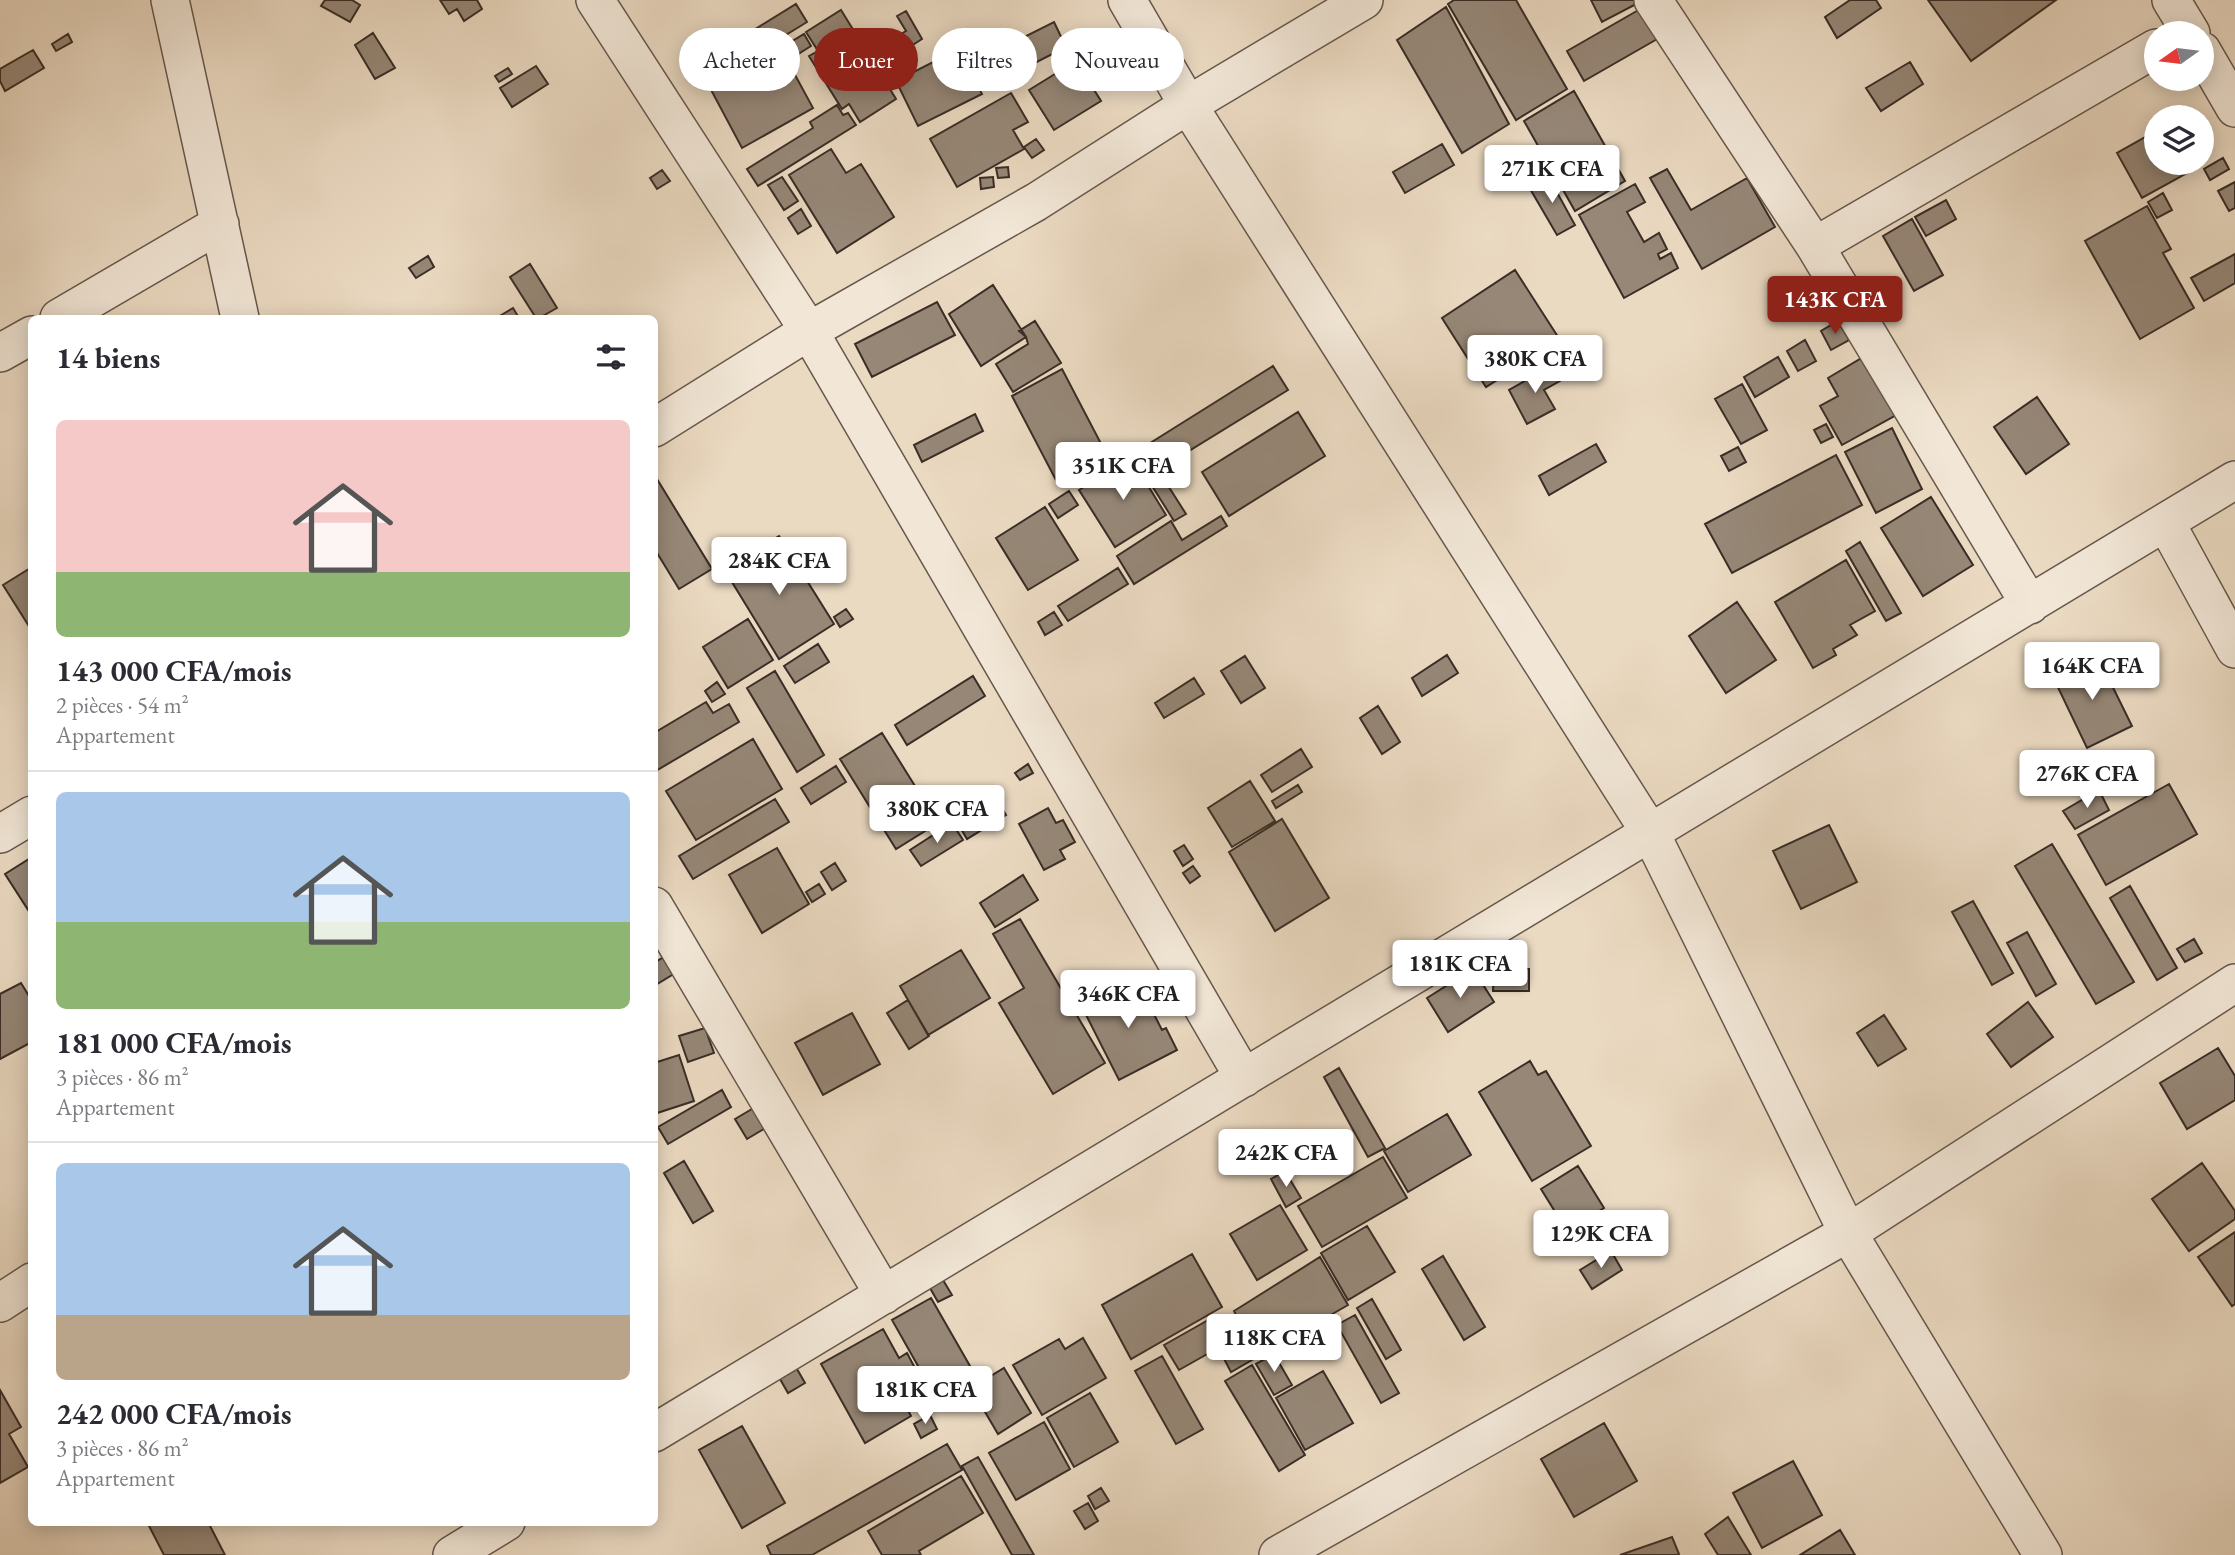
<!DOCTYPE html>
<html lang="fr">
<meta charset="utf-8">
<style>
:root{--surface:#fff;--page:#f7f7f7;--text:#2b2b33;--muted:#7c7c81;--line:#e1e1e2;--accent:#8f2418}
body{margin:0;font-family:"EB Garamond",serif;background:var(--page);color:var(--text);height:100vh;display:flex;flex-direction:column;font-size:26px;white-space:nowrap}
*{box-sizing:border-box;margin:0}
p{font-size:23px;color:var(--muted)}
.icon{flex:none;width:38px;height:38px;fill:none;stroke:currentColor;stroke-width:2;stroke-linecap:round;stroke-linejoin:round}
.map{position:relative;flex:1;overflow:hidden}
.drawer{position:absolute;left:28px;top:315px;width:630px;height:1211px;display:flex;flex-direction:column;background:var(--surface);border-radius:10px;box-shadow:0 4px 18px #0003}
.drawer>*{flex:none}
.guide{position:absolute;left:679px;top:28px;width:665px;height:63px;display:flex;gap:14px}
.needle{width:46px;rotate:256deg}
.buttons{position:absolute;left:2144px;top:21px;display:grid;gap:14px}
.buttons a{display:grid;place-items:center;width:70px;height:70px;border-radius:50%;background:var(--surface);box-shadow:0 4px 18px #0003;font-size:35px}
.price{position:absolute;translate:-50% -60px;padding:0 16px;border-radius:7px;background:#fff;color:#222;font-size:23px;line-height:46px;filter:drop-shadow(0 2px 4px #0008)}
.price::after{content:'';position:absolute;left:50%;top:42px;width:21px;height:16px;margin-left:-10px;background:inherit;clip-path:polygon(0 0,100% 0,50% 100%)}
.price.active{background:var(--accent);color:#fff}
ul{padding:0;list-style:none}
li{display:grid;align-content:center;gap:14px;height:371px;padding:0 28px}
li+li{border-top:2px solid var(--line)}
li span{display:grid;place-items:center;height:217px;border-radius:10px;color:#555}
li>.icon{margin-inline-start:auto}
span .icon{width:126px;height:126px;fill:#fffc;stroke-width:1}
li b{font-size:30px}
h2{display:flex;justify-content:space-between;align-items:center;height:84px;padding:0 28px;font-size:30px}
.chip{padding:0 24px;border-radius:32px;background:var(--surface);box-shadow:0 4px 18px #0003;font-size:24px;line-height:63px}
.chip.active{background:var(--accent);color:#fff}
.map>svg:first-child{display:block}
.building{fill:#968777;stroke:#392d26;stroke-width:2}
.lines{fill:none;stroke-linecap:round;stroke-linejoin:round}
.minor-casing{stroke:#66584d;stroke-width:40}
.minor{stroke:#f2e7d7;stroke-width:37}
</style>
<div class="map">
<svg width="2235" height="1555" viewBox="0 0 2235 1555">
<rect width="100%" height="100%" fill="#ebdac2"/>
<filter id="stains"><feTurbulence type="fractalNoise" baseFrequency=".00286" numOctaves="4"/><feColorMatrix values="0 0 0 0 .2 0 0 0 0 .09 0 0 0 0 .02 0 0 0 .5 -.17"/></filter>
<radialGradient id="worn" r=".72"><stop offset=".6" stop-color="#630" stop-opacity="0"/><stop offset="1" stop-color="#630" stop-opacity=".3"/></radialGradient>
<path class="building" d="M325 0H352L360 5 350 22 321 6Z
M440 0H477L482 9 464 21 457 9 449 14Z
M1454 0H1516L1567 89 1516 120 1448 4Z
M1591 0H1639L1640 2 1602 22Z
M1850 0H1876L1881 8 1837 38 1825 17Z
M1928 0H2056L1971 61Z
M796 4 807 22 755 54 744 36Z
M1446 7 1509 124 1462 153 1397 40Z
M1642 8 1659 38 1584 81 1567 51Z
M841 10 896 99 860 122 849 104 842 109 809 56 818 51 806 32Z
M906 11 922 39 905 50 896 37 906 31 897 16Z
M1054 22 1066 47 988 87 975 62Z
M373 33 395 68 375 79 355 45Z
M68 34 72 42 56 51 52 44Z
M804 34 811 46 792 58 786 45Z
M781 49 813 108 742 148 710 88Z
M33 50 44 68 5 91 0 81V69Z
M965 61 982 94 918 126 896 81 933 62 939 75Z
M1076 61 1101 101 1054 130 1029 90Z
M1910 62 1923 84 1881 111 1866 88Z
M536 66 548 84 512 107 500 88Z
M508 68 512 74 499 82 495 76Z
M1574 91 1625 181 1575 211 1524 121Z
M1011 93 1028 122 1013 130 1024 149 957 187 930 139Z
M837 105 843 115 848 113 856 125 758 186 747 169 813 128 810 122Z
M2156 131V163H2198L2200 166 2142 198 2117 153Z
M1036 139 1044 150 1032 158 1024 147Z
M1442 144 1454 165 1405 193 1393 172Z
M831 149 846 173 861 164 894 217 837 253 789 175Z
M2223 158 2229 169 2210 180 2204 169Z
M1008 167 1009 177 998 178 996 168Z
M1667 169 1691 210 1747 178 1775 227 1702 269 1650 178Z
M662 170 670 181 657 189 650 178Z
M1548 176 1575 225 1557 235 1529 187Z
M782 177 798 201 784 210 768 185Z
M993 177 994 187 981 189 980 178Z
M2235 182V208L2229 211 2218 191Z
M1635 184 1645 202 1627 212 1644 242 1659 233 1667 249 1658 254 1660 259 1671 253 1678 268 1624 298 1579 215Z
M2163 193 2172 210 2157 218 2148 202Z
M1946 200 1956 219 1926 236 1915 217Z
M2147 206 2171 249 2163 253 2194 308 2140 339 2085 241Z
M801 209 811 226 798 234 788 218Z
M1912 219 1943 275 1914 291 1883 236Z
M2235 254V283L2204 301 2191 278Z
M428 256 434 267 416 278 409 268Z
M530 264 557 308 539 318H536L510 277Z
M1515 270 1560 340 1486 387 1442 318Z
M993 285 1026 337 981 366 949 314Z
M937 302 955 335 872 377 855 344Z
M513 308 519 318H498V317Z
M1035 321 1061 363 1013 392 996 364 1028 344 1026 337 1019 331Z
M1838 321 1849 340 1831 350 1821 331Z
M1805 340 1816 361 1798 371 1787 351Z
M1865 356 1898 414 1842 445 1820 406 1838 396 1828 378Z
M1778 357 1789 377 1755 397 1744 377Z
M1273 366 1288 390 1153 473 1139 450Z
M1551 366 1560 381 1544 390 1555 409 1527 424 1509 390Z
M1062 369 1108 457 1058 484 1012 396Z
M1742 384 1767 430 1741 444 1715 399Z
M2037 397 2069 444 2026 474 1994 427Z
M1298 412 1325 456 1229 516 1202 472Z
M975 414 983 431 922 462 914 445Z
M1826 424 1833 437 1821 443 1814 430Z
M1892 428 1922 489 1876 513 1845 452Z
M1596 444 1606 462 1549 495 1539 476Z
M1738 447 1746 462 1729 471 1721 456Z
M1836 455 1862 505 1732 573 1705 524Z
M1131 458 1166 515 1115 547 1079 490Z
M1160 473 1186 514 1174 521 1149 481Z
M657 479 712 569 679 589 654 548V481Z
M1069 491 1078 505 1058 518 1049 504Z
M1931 497 1973 565 1923 596 1881 528Z
M1045 507 1078 560 1028 590 996 538Z
M1221 516 1227 526 1134 584 1117 556 1171 521 1182 540Z
M779 536 834 624 779 659 724 569Z
M1860 542 1901 613 1886 621 1846 551Z
M1846 560 1875 611 1850 625 1857 635 1833 649 1836 655 1813 668 1775 602Z
M32 567V631L3 585Z
M1118 568 1128 584 1068 621 1058 606Z
M1737 602 1776 660 1726 693 1689 636Z
M846 609 853 619 840 627 834 617Z
M1054 612 1062 625 1045 635 1038 622Z
M748 619 773 660 728 688 703 647Z
M818 644 829 662 795 683 784 666Z
M1447 655 1458 673 1422 696 1412 678Z
M2097 655 2132 726 2087 748 2053 677Z
M1245 656 1265 688 1241 703 1221 671Z
M775 671 824 755 797 772 747 688Z
M973 676 985 696 907 745 895 725Z
M1194 678 1204 694 1164 718 1155 703Z
M717 682 725 694 712 702 705 691Z
M706 702 713 713 729 704 739 722 654 772V733Z
M1378 706 1400 742 1382 754 1360 718Z
M882 733 938 823 896 849 840 759Z
M753 739 782 789 696 840 666 791Z
M1301 749 1312 767 1272 792 1261 775Z
M1028 764 1033 773 1020 780 1015 773Z
M836 766 846 782 811 804 801 788Z
M1250 781 1275 821 1232 847 1208 808Z
M2169 784 2197 834 2106 885 2078 835Z
M1298 785 1302 792 1276 808 1272 801Z
M2099 790 2109 810 2075 829 2063 811Z
M967 792 975 804 949 821 941 808Z
M994 796 1006 815 967 839 956 820Z
M775 799 789 822 693 879 679 856Z
M1048 808 1056 823 1063 820 1075 842 1060 850 1065 859 1044 870 1019 824Z
M1282 819 1329 898 1275 931 1229 852Z
M952 823 963 840 921 866 910 850Z
M1829 825 1857 882 1801 909 1773 851Z
M2052 844 2134 982 2096 1004 2015 866Z
M1184 845 1193 859 1183 866 1174 851Z
M777 848 809 904 762 933 729 875Z
M32 857V916L5 874Z
M835 863 846 881 832 890 821 872Z
M1193 866 1200 876 1190 883 1183 873Z
M1023 875 1038 900 995 927 980 903Z
M819 884 825 894 812 902 806 892Z
M2130 886 2177 968 2157 980 2110 898Z
M1973 901 2013 973 1992 985 1952 912Z
M1020 919 1105 1063 1053 1094 999 1003 1024 988 993 934Z
M2027 932 2056 984 2036 996 2007 943Z
M2194 939 2202 953 2185 962 2177 949Z
M961 950 990 998 928 1035 900 986Z
M667 955 677 972 654 986V963Z
M1494 968 1529 969V991H1493Z
M1473 969 1494 1002 1448 1032 1427 998Z
M1136 979 1162 1030 1166 1028 1177 1050 1119 1080 1082 1007Z
M21 983 32 1001V1042L0 1059V994Z
M908 1000 929 1036 909 1049 887 1013Z
M2028 1002 2053 1037 2011 1067 1987 1034Z
M852 1013 880 1064 823 1095 795 1043Z
M1884 1015 1906 1049 1878 1066 1857 1033Z
M705 1028 714 1053 688 1062 679 1036Z
M2218 1048 2235 1076V1100L2187 1129 2160 1083Z
M679 1055 694 1101 654 1114V1063Z
M1530 1061 1538 1075 1546 1071 1591 1146 1532 1181 1479 1092Z
M1339 1068 1385 1148 1368 1157 1324 1077Z
M722 1090 731 1107 668 1144 658 1127Z
M757 1106 769 1126 747 1139 735 1119Z
M1447 1114 1471 1155 1408 1192 1384 1151Z
M1383 1157 1407 1198 1322 1247 1298 1206Z
M684 1161 713 1211 693 1223 664 1173Z
M2202 1163 2235 1211V1219L2189 1251 2152 1199Z
M1578 1166 1604 1208 1567 1231 1541 1189Z
M1285 1171 1301 1198 1286 1207 1271 1179Z
M1280 1205 1307 1250 1257 1280 1230 1234Z
M1367 1226 1395 1272 1348 1300 1321 1253Z
M2235 1232V1304L2232 1306 2198 1257Z
M1611 1251 1622 1270 1592 1289 1580 1270Z
M1192 1254 1222 1307 1131 1359 1102 1305Z
M1443 1256 1485 1327 1464 1340 1422 1269Z
M1320 1257 1348 1305 1258 1357 1234 1311Z
M943 1280 952 1295 938 1302 930 1288Z
M931 1298 978 1380 939 1403 892 1320Z
M1372 1299 1401 1350 1386 1359 1357 1308Z
M1355 1315 1399 1393 1381 1403 1337 1325Z
M1210 1319 1225 1344 1179 1370 1164 1345Z
M883 1329 899 1358 907 1353 915 1368 902 1375 899 1369 888 1375 895 1387 904 1382 914 1400 905 1405 911 1416 865 1443 821 1364Z
M1083 1338 1106 1378 1042 1415 1013 1365 1059 1339 1065 1349Z
M1242 1344 1252 1360 1231 1372 1222 1355Z
M1274 1354 1292 1385 1274 1395 1256 1364Z
M1162 1356 1203 1429 1176 1444 1135 1371Z
M1252 1365 1305 1455 1279 1471 1225 1381Z
M1004 1368 1031 1413 998 1434 971 1388Z
M797 1369 805 1383 788 1393 780 1379Z
M1323 1371 1353 1423 1305 1450 1276 1398Z
M0 1390 21 1427 9 1434 28 1467 0 1483Z
M1090 1393 1118 1442 1074 1467 1047 1418Z
M930 1415 937 1429 921 1438 914 1424Z
M1044 1422 1070 1469 1016 1500 989 1453Z
M1604 1423 1637 1481 1574 1517 1541 1459Z
M742 1426 785 1503 742 1528 699 1450Z
M947 1444 962 1470 812 1555H771L767 1546Z
M978 1457 1034 1555H1012L962 1466Z
M1793 1461 1822 1515 1762 1548 1733 1493Z
M961 1476 983 1513 919 1551 921 1555H882L868 1531Z
M1101 1488 1109 1501 1095 1509 1088 1496Z
M1088 1503 1098 1521 1085 1529 1074 1511Z
M1728 1517 1751 1555H1718L1705 1534Z
M147 1522H208L225 1555H164Z
M1840 1530 1855 1555H1800Z
M1672 1537 1679 1554 1677 1555H1620Z"/>
<g class="lines">
<defs>
<path id="minor" d="M170 0 240 318
M595 0 809 331 1244 1078
M1127 0 1188 105 1651 834 1848 1233 2043 1555
M1653 0 1815 246 2030 605
M2171 0 2191 33
M2202 51 2235 108
M1815 246 2156 48
M59 318 220 224
M0 353 32 335
M654 428 809 331 1036 202 1188 105 1364 0
M2166 523 2235 649
M0 834 32 815
M654 906 884 1295
M0 1303 32 1282
M654 1433 2235 480
M452 1555 506 1522
M1278 1555 1848 1233 2235 983"/>
</defs>
<use href="#minor" class="minor-casing"/>
<use href="#minor" class="minor"/>
</g>
<rect width="100%" height="100%" filter="url(#stains)"/>
<rect width="100%" height="100%" fill="url(#worn)"/>
</svg>
<div class="buttons">
<a><svg class="needle" viewBox="-14 -14 28 28"><path d="M0-13l5 13h-10z" fill="#e53935"/><path d="M0 13l5-13h-10z" fill="#7c7c81"/></svg></a>
<a><svg class="icon" aria-label="layers" viewBox="0 0 24 24"><path d="M12 4l9 5-9 5-9-5zM3 14l9 5 9-5"/></svg></a>
</div>
<b class="price" style="left:1552px;top:205px">271K CFA</b>
<b class="price active" style="left:1835px;top:336px">143K CFA</b>
<b class="price" style="left:1535px;top:395px">380K CFA</b>
<b class="price" style="left:1123px;top:502px">351K CFA</b>
<b class="price" style="left:779px;top:597px">284K CFA</b>
<b class="price" style="left:2092px;top:702px">164K CFA</b>
<b class="price" style="left:2087px;top:810px">276K CFA</b>
<b class="price" style="left:937px;top:845px">380K CFA</b>
<b class="price" style="left:1460px;top:1000px">181K CFA</b>
<b class="price" style="left:1128px;top:1030px">346K CFA</b>
<b class="price" style="left:1286px;top:1189px">242K CFA</b>
<b class="price" style="left:1601px;top:1270px">129K CFA</b>
<b class="price" style="left:1274px;top:1374px">118K CFA</b>
<b class="price" style="left:925px;top:1426px">181K CFA</b>
<div class="guide">
<a class="chip">Acheter</a>
<a class="chip active">Louer</a>
<a class="chip">Filtres</a>
<a class="chip">Nouveau</a>
</div>
<section class="drawer">
<h2>14 biens<svg class="icon" aria-label="filters" viewBox="0 0 24 24"><path d="M4 7h16M4 17h16"/><circle cx="9" cy="7" r="2"/><circle cx="15" cy="17" r="2"/></svg></h2>
<ul>
<li><span style="background:linear-gradient(#f6c9c9 70%,#8fb573 0)"><svg class="icon" aria-label="home" viewBox="0 0 24 24"><path d="M3 11l9-7 9 7M6 9v11h12V9"/></svg></span><div><b>143 000 CFA/mois</b><p>2 pièces · 54 m²</p><p>Appartement</p></div></li>
<li><span style="background:linear-gradient(#a9c7e8 60%,#8fb573 0)"><svg class="icon" aria-label="home" viewBox="0 0 24 24"><path d="M3 11l9-7 9 7M6 9v11h12V9"/></svg></span><div><b>181 000 CFA/mois</b><p>3 pièces · 86 m²</p><p>Appartement</p></div></li>
<li><span style="background:linear-gradient(#a9c7e8 70%,#b9a48a 0)"><svg class="icon" aria-label="home" viewBox="0 0 24 24"><path d="M3 11l9-7 9 7M6 9v11h12V9"/></svg></span><div><b>242 000 CFA/mois</b><p>3 pièces · 86 m²</p><p>Appartement</p></div></li>
</ul>
</section>
</div>
